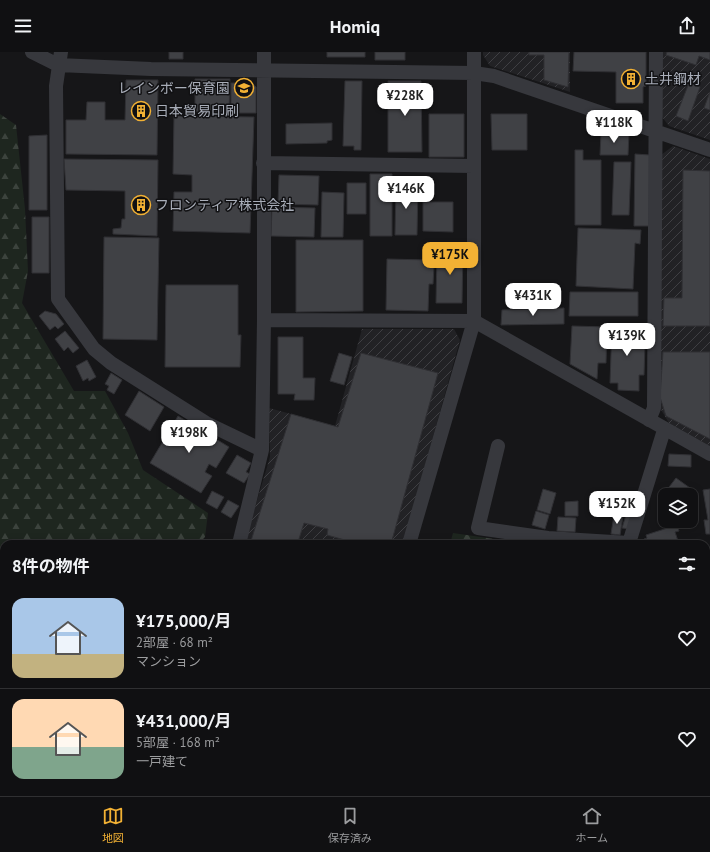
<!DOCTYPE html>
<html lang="ja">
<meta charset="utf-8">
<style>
:root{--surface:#101012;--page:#19191b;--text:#f1f3f6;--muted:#9c9d9f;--line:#303032;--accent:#f2b134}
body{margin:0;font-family:"PT Sans","Noto Sans JP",sans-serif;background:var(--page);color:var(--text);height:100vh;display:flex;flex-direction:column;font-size:15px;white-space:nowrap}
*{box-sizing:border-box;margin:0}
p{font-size:13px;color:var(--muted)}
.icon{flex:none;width:22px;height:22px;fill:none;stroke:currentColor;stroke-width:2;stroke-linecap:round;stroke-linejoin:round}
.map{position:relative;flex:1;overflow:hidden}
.drawer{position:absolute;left:0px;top:488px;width:710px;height:256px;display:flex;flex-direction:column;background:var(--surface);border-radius:12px 12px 0 0;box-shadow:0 2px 10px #0003,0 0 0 1px var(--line)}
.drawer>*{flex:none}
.controls{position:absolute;left:658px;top:436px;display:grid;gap:8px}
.controls a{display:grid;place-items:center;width:40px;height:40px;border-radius:8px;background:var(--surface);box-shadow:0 2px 10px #0003,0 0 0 1px var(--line);font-size:20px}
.price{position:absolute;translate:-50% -34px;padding:0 9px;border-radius:8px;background:#fff;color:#222;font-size:13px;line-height:26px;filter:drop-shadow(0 1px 2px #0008)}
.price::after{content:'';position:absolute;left:50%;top:24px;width:12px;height:9px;margin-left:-6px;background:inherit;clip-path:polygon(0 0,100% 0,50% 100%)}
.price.active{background:var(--accent);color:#111}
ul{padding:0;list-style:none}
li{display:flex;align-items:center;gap:12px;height:100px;padding:0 12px}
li+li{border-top:1px solid var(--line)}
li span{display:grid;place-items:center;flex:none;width:112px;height:80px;border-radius:12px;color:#555}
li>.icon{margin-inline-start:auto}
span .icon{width:48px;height:48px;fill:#fffc;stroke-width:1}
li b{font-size:17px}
h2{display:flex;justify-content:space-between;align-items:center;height:48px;padding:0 12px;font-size:17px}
header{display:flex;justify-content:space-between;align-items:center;height:52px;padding:0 12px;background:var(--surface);font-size:18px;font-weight:800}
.tabs{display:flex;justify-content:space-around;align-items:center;height:56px;border-top:1px solid var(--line);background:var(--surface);font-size:11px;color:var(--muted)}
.tabs a{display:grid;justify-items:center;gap:2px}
.tabs .active{color:var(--accent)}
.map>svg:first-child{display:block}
.industrial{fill:url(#industrial-furrows)}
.forest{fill:url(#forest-firs)}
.building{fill:#404145;stroke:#303034}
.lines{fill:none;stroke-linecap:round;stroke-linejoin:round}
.minor{stroke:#37383d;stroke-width:14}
.labels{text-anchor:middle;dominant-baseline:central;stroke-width:3;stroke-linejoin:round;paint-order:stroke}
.poi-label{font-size:14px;fill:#a8adb8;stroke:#111113;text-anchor:start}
</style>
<header><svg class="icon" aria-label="menu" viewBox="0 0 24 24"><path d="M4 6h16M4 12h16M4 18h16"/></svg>Homiq<svg class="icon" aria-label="share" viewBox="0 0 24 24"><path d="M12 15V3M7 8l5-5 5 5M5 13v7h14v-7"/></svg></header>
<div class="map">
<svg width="710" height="744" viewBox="0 0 710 744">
<defs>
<pattern id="industrial-furrows" width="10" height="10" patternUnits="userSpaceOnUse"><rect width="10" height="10" fill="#222225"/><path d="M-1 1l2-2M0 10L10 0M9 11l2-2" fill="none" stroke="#3f3f43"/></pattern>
<pattern id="forest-firs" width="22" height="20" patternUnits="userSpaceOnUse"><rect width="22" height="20" fill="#1e261f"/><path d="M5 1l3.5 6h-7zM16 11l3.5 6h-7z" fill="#3c433d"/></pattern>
</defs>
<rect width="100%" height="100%" fill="#161618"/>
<path class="industrial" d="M483 0H570V40L490 14 483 3Z
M661 0H710V88L669 74 662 65Z
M673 94 710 107V394L669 371 660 356 661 103Z
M362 277H454L460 288 403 492H246L245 489 270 405 269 356 335 374Z
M20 740H189L190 744H18Z"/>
<path class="forest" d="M0 62 16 73 25 157 28 219 22 251 74 339H105L128 381 143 418 208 461 205 485 198 492H4V533L0 527Z
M453 481 523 491 531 492H450Z"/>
<path class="building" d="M169 0H183V7H169Z
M327 0H365V5H327Z
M375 0H405V8H375Z
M529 0H569L568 35 544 28V3H529Z
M574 0H646V34L643 35V51H616V20L573 19Z
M667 0H710V8L699 4 696 13 666 3Z
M195 27H230L229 60H195Z
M126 28H158L157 103 66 102V68H86L87 50H105V68H125Z
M345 29H362L361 98H354V94H343Z
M388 29H421L422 100H388Z
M231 31H252L256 35V61H231Z
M689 31 700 35 688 69 676 64Z
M710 40V58L704 56Z
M429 62H464V105H429Z
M491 62H527V98H492Z
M174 64 254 65 250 181 173 179 174 140H192V123L173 122Z
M332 71V88L327 89V91L286 92V72Z
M601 81H629L628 103H600Z
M47 83V158H29V84Z
M575 98H583V108H601V173H575Z
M635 102 650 103 649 174H634Z
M64 107 158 108 157 184 113 182V177L121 176 122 167H125V139L66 138Z
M614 110H631L629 163H612Z
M683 118 710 119V274H663L664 246H682Z
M370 122H392V184H370Z
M279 123 319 124 318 153 278 152Z
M347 131H366V162H347Z
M396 132H418L417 183H395Z
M322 140 344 141 343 185H321Z
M423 150H453V180L423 179Z
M272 155 315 156 314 185 271 184Z
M32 165H49V221H32Z
M578 176 641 178 640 192 635 191 633 237 576 234Z
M104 185 159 186 157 288 103 287Z
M296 188H363V259L296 260Z
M437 198H463L462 251H436Z
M387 207 428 208V213L434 214 433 232H429L428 259 386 258Z
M166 233H238V283H241L240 315H165Z
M570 240H638V264H569Z
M564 256V272L501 273 502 258Z
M45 259 56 262 64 272 58 277 55 274 50 278 39 264Z
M612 273 642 274V291H645L644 323H639V339L618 338V331H610Z
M572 274 607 275 606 311H598L597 327 570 312Z
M65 279 79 296 73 301 68 295 64 299 55 287Z
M278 285H303V326H315L314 348H294L295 342H278Z
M663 300H710V387L666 364 660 345Z
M339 301 352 305 344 333 330 329Z
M361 301 438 321 391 492H359L327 483 328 477 304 471 298 490 301 492H250L291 362 338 375Z
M87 308 96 325 89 329 88 326 83 329 76 314Z
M111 321 122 328 114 342 107 338 109 334 105 332Z
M139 339 164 355 150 379 125 363Z
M178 364 229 395 216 416 209 412 205 420 212 424 201 441 150 411Z
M669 402 691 403V415L668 414Z
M237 403 251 411 246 420 250 422 244 431 226 421Z
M676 426 690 436 685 443 665 444 663 443Z
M543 437 556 441 550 462 537 458Z
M710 437V482H706L704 468H708L703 438Z
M212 439 224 445 217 457 206 451Z
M228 448 239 454 231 466 221 460Z
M578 449V464H565V450Z
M616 453 628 455 627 461 615 460Z
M536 459 549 463 545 477 532 473Z
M614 463 623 464 620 483 611 482Z
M626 463 633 465 630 477 622 476Z
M558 465 576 466 575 480 557 479Z
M677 473 679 479 675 480 679 492H646L644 487 647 486 646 483Z
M706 560H710L709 584 706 583Z
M1 587H4V619L0 618Z
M709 694 710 714H706V695Z
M233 740H289L292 744H237Z
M325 740H383L385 742 391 740 395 744H329Z
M485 740H563L560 744H478L486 741Z"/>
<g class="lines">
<path class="minor" d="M32 0 58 13 151 17 474 21 494 24 710 98
M61 0 56 34 58 247 94 297 111 311 206 371 262 398
M263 111 474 114
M264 268 474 269 710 402
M649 368 654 356 656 0
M498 394 478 476 548 486 629 491 664 378
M239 492 262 398 264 268V0
M409 492 474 269V0
M431 740 432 744
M593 740 595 742 668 741"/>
</g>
<defs>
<symbol id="building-ring" viewBox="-11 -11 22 22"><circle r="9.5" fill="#111113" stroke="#f2b134" stroke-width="1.5"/><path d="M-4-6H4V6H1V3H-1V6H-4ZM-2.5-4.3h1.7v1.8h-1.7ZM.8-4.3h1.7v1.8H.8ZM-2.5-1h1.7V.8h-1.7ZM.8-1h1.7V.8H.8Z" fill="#f2b134"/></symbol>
<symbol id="school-ring" viewBox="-11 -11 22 22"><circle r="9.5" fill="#111113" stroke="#f2b134" stroke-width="1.5"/><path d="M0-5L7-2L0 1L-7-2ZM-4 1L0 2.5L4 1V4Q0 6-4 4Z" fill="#f2b134"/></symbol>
</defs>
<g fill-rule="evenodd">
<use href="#building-ring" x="620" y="16" width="22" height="22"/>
<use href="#school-ring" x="233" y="25" width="22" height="22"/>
<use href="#building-ring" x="130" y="48" width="22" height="22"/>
<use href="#building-ring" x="130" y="142" width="22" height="22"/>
</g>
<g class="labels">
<g class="poi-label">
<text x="645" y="27">土井鋼材</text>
<text x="230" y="36" text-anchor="end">レインボー保育園</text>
<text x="155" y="59">日本貿易印刷</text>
<text x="155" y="153">フロンティア株式会社</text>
</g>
</g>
</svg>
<div class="controls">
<a><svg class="icon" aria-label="layers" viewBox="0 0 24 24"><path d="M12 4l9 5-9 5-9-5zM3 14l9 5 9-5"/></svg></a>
</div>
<b class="price" style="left:405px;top:65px">¥228K</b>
<b class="price" style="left:614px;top:92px">¥118K</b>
<b class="price" style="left:406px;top:158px">¥146K</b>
<b class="price active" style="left:450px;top:224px">¥175K</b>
<b class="price" style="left:533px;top:265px">¥431K</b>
<b class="price" style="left:627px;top:305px">¥139K</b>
<b class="price" style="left:189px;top:402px">¥198K</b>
<b class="price" style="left:617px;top:473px">¥152K</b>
<section class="drawer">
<h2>8件の物件<svg class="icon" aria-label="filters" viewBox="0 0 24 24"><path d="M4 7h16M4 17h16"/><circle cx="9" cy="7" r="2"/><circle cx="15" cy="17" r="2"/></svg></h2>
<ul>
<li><span style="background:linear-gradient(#a9c7e8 70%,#c2b280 0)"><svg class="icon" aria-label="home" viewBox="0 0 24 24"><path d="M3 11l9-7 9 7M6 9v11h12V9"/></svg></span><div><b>¥175,000/月</b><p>2部屋 · 68 m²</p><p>マンション</p></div><svg class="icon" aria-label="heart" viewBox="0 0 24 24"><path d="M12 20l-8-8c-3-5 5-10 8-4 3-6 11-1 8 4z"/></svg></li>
<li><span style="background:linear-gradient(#ffd9b3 60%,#7fa58c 0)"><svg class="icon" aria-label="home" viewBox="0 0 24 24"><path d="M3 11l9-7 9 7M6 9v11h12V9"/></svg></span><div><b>¥431,000/月</b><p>5部屋 · 168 m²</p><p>一戸建て</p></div><svg class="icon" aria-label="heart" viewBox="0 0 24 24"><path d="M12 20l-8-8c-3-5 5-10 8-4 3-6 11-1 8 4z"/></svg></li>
</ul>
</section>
</div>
<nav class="tabs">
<a class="active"><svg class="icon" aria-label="map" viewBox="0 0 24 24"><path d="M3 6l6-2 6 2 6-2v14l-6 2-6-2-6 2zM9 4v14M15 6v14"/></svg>地図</a>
<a><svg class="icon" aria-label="saved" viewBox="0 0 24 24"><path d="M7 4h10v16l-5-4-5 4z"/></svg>保存済み</a>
<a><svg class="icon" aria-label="home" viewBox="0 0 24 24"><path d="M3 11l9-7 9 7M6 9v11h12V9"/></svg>ホーム</a>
</nav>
